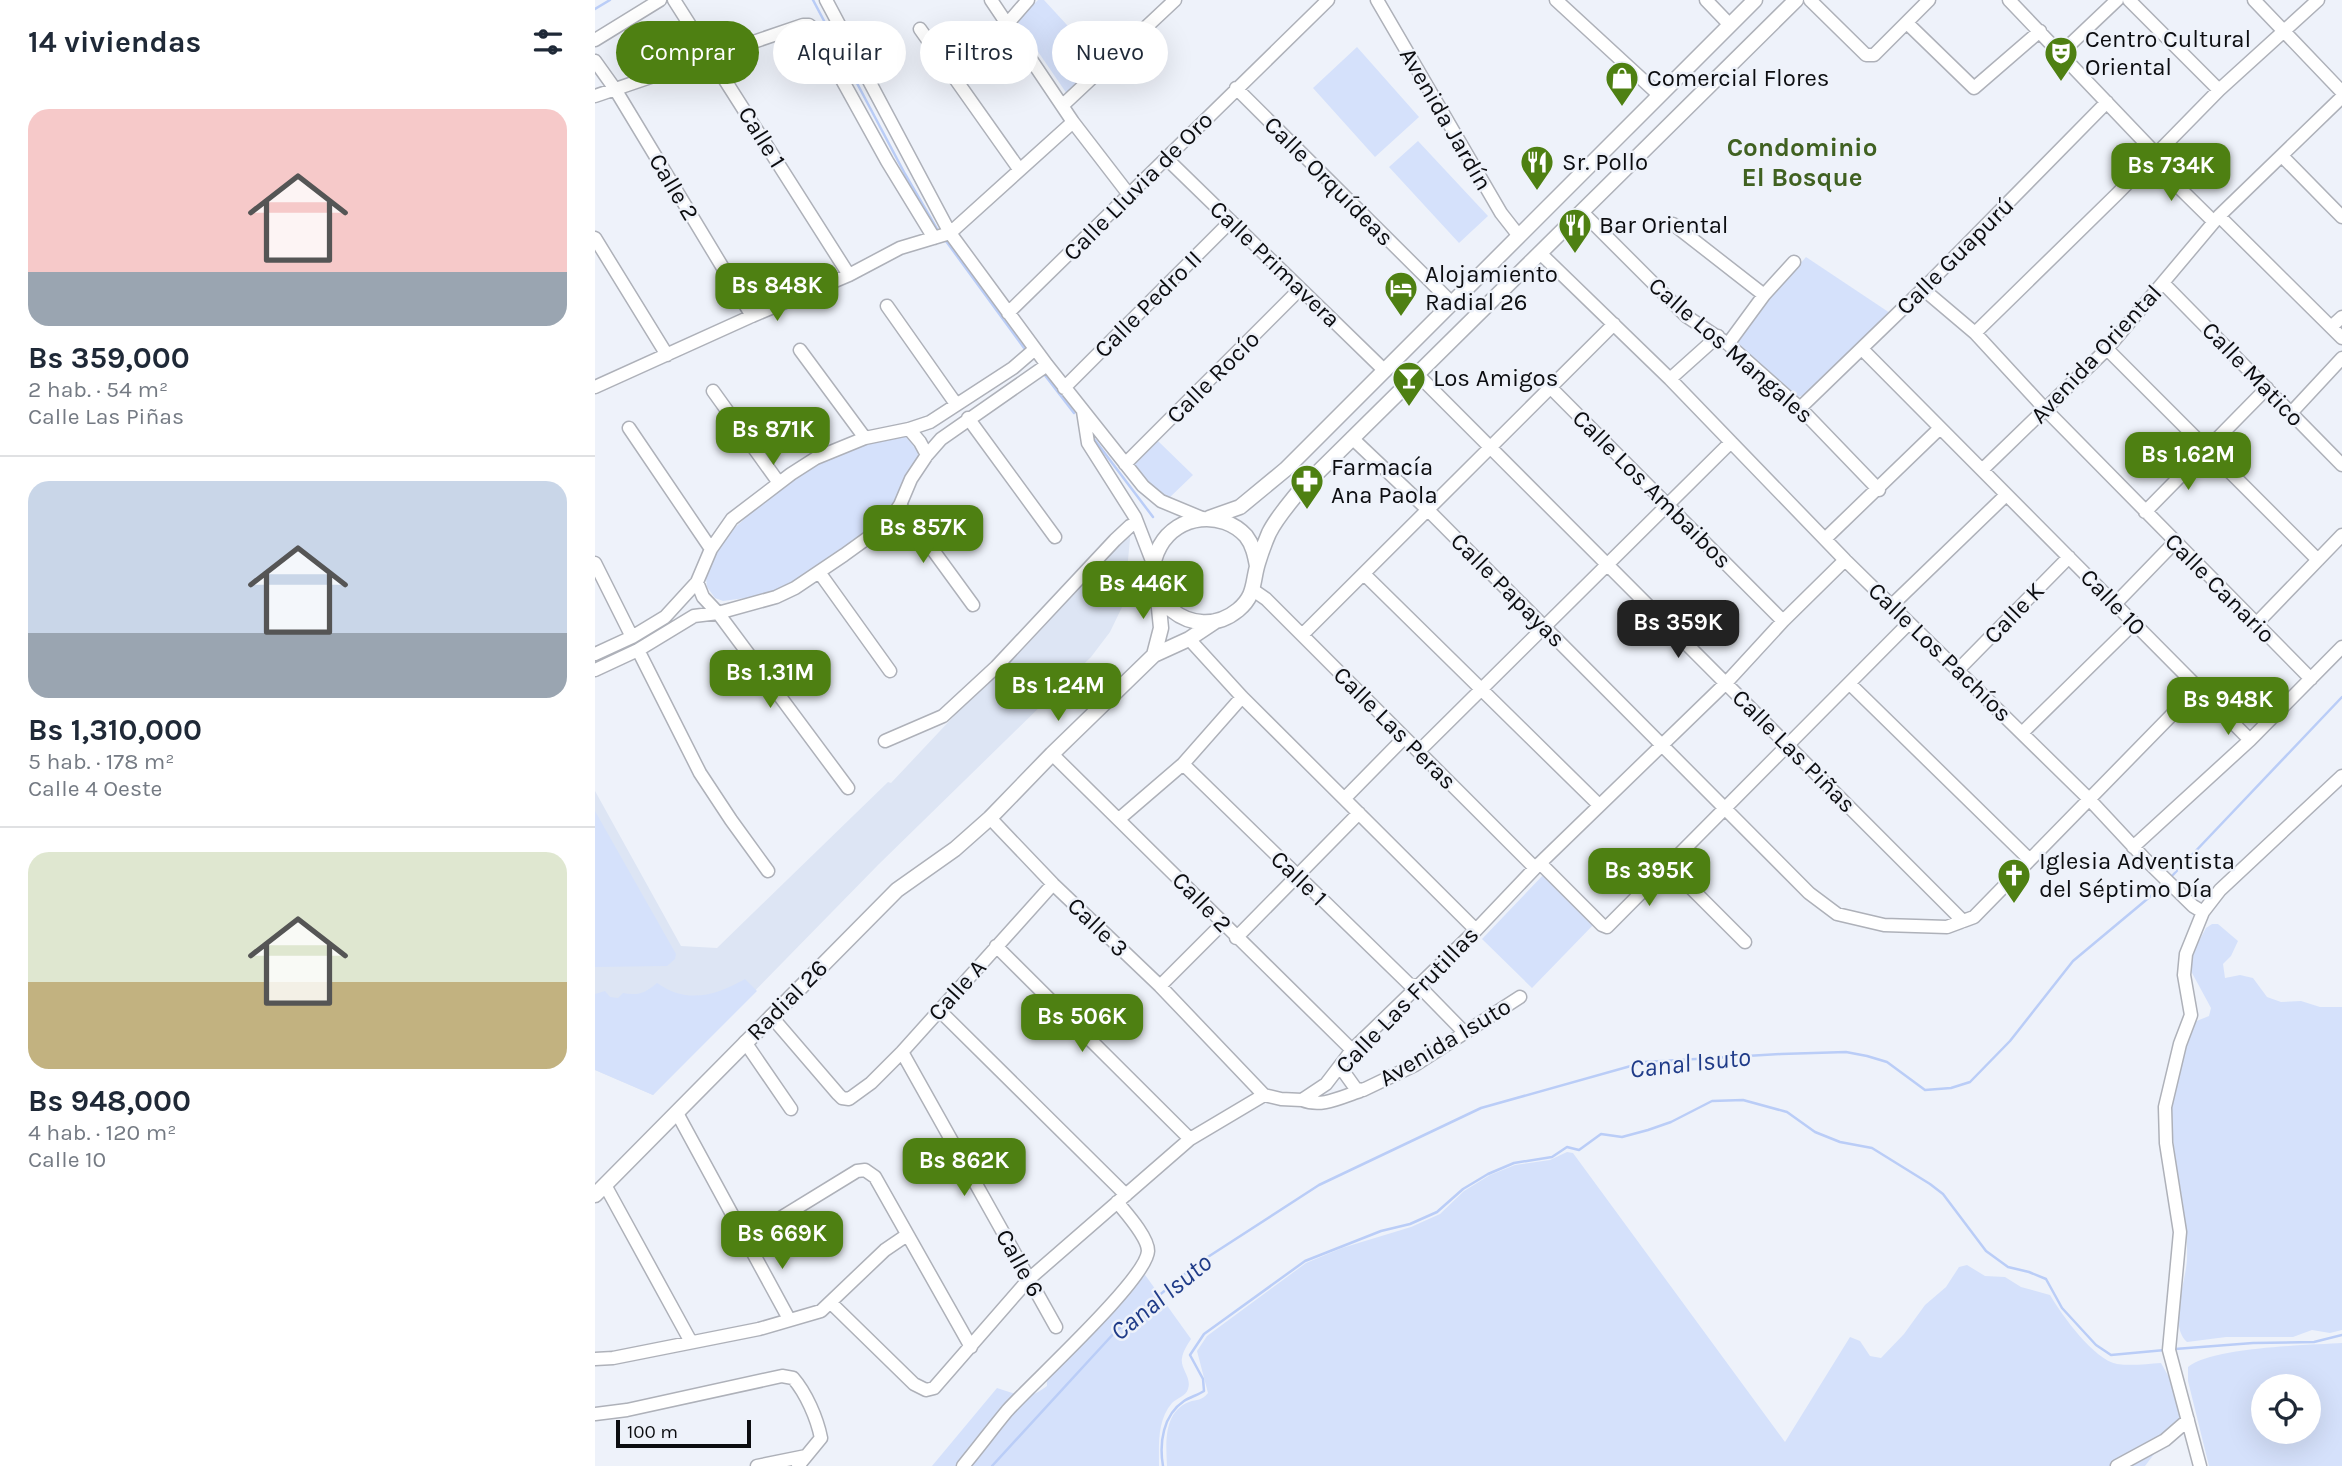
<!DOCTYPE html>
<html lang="es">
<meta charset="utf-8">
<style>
:root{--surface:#fff;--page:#f2f2f3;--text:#1f2937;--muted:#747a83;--line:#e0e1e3;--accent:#4e8012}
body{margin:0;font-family:Karla,sans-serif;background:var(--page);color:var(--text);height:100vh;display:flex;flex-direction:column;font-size:26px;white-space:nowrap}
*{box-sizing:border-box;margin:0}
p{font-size:23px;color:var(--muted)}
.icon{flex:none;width:38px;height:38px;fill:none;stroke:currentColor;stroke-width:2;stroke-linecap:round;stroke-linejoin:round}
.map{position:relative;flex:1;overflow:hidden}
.panel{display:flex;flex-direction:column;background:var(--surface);width:595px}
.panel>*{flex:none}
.guide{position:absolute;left:21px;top:21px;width:665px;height:63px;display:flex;gap:14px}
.buttons{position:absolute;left:1656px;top:1374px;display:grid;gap:14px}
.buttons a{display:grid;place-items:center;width:70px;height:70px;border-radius:50%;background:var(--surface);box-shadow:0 7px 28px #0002;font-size:35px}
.scale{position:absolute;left:21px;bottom:18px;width:135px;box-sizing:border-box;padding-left:7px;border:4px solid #0c0d10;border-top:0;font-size:19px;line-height:24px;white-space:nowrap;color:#0c0d10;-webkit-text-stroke:5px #eef2fa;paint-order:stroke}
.price{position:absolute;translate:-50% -60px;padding:0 16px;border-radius:14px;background:var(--accent);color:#fff;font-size:23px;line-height:46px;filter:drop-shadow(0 2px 4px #0008)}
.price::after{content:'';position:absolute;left:50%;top:42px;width:21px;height:16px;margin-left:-10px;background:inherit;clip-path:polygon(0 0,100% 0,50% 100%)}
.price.on{background:#222;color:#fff}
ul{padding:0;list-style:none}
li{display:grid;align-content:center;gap:14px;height:371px;padding:0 28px}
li+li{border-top:2px solid var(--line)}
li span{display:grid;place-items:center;height:217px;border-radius:21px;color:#555}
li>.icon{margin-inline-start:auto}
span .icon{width:126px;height:126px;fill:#fffc;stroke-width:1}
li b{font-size:30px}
h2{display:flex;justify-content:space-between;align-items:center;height:84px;padding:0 28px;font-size:30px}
.tag{padding:0 24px;border-radius:32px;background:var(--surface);box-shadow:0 7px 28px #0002;font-size:24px;line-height:63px}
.tag.on{background:var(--accent);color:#fff}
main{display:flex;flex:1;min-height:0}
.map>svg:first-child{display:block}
.built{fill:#dde5f4}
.green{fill:#d5e1fb;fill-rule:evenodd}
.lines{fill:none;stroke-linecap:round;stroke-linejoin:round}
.stream{stroke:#bacdf7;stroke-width:2.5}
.minor-casing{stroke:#aeb1b9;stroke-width:15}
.major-casing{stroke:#aeb1b9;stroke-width:17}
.minor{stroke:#fff;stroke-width:12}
.major{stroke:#fff;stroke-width:14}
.labels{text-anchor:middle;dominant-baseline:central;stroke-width:5;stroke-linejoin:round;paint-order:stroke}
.poi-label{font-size:24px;fill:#0c0d10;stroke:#eef2fa;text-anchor:start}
.street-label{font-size:24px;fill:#0c0d10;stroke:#eef2fa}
.neighbourhood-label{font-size:26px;font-weight:bold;fill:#406121;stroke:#eef2fa}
.water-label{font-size:26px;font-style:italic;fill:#1f3b88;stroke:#eef2fa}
</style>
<main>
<section class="panel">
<h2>14 viviendas<svg class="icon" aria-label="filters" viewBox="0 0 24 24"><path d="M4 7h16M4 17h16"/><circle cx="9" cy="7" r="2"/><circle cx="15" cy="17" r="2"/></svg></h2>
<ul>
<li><span style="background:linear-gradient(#f6c9c9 75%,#9aa5b1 0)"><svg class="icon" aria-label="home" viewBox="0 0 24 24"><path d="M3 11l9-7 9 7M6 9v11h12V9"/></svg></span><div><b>Bs 359,000</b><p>2 hab. · 54 m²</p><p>Calle Las Piñas</p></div></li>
<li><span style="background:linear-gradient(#c9d6e8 70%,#9aa5b1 0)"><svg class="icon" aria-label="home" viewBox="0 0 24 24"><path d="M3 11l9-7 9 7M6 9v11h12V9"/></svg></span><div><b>Bs 1,310,000</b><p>5 hab. · 178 m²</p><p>Calle 4 Oeste</p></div></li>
<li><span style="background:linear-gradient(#dfe7d0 60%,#c2b280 0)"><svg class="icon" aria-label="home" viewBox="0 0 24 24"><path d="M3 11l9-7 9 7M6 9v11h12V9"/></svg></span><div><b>Bs 948,000</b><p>4 hab. · 120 m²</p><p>Calle 10</p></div></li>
</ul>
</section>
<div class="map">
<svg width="1747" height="1466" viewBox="0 0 1747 1466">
<rect width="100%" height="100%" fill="#eef2fa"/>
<path class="built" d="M536 528 529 603 515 632 496 657 283 865 58 1095 0 1070V791L86 946 122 948 293 782 296 783Z"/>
<path class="green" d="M443 0H449L506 62 472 94 422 21Z
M762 47 824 117 780 157 718 88Z
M823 141 893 216 864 243 794 167Z
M1211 257 1295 313 1210 395 1198 398 1141 341V337Z
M311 436C319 443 325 449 323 460L299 503 269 536 201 584 165 596 128 601 120 598 112 587 111 578 120 556 132 535 170 500 198 479 229 460 271 444Z
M563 441 598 475 573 499 564 494 537 466Z
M0 811 81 954 80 959 72 966 0 967Z
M950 873 1001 922 937 988 887 939Z
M1617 924H1623L1643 941 1636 956 1628 964 1630 978 1645 975 1658 978 1672 997 1686 1002 1706 1001 1725 1007H1747V1330L1735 1333 1717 1330 1698 1337H1631L1592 1342C1573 1325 1591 1283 1592 1259 1594 1202 1571 1147 1578 1089 1581 1066 1591 1044 1599 1022L1614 1016 1616 1008 1596 971V956L1611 928Z
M150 979 162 991 58 1095 0 1070V994L10 991 15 997 23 998 28 993C44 996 50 993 62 983 92 1004 120 996 150 979Z
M972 1152 978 1153 1190 1442 1255 1337 1265 1341 1275 1356 1286 1358 1309 1334 1330 1305 1351 1287 1364 1267 1372 1265 1390 1276 1410 1277 1426 1287 1455 1295C1466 1314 1499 1360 1522 1364 1536 1366 1552 1364 1566 1363L1576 1381 1587 1417 1550 1466H572C571 1444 568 1412 594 1402 602 1399 607 1401 613 1393L602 1351 612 1336 711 1263 747 1248 816 1227 845 1214 869 1191 895 1175 920 1165 955 1160Z
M548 1272 596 1339C593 1344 588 1351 587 1358 585 1369 597 1377 593 1389 591 1396 582 1398 577 1403 562 1420 564 1445 564 1466H337L402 1388C424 1395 433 1401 452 1386L451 1364 459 1353Z
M1747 1343V1466H1614L1593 1381V1367C1617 1347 1714 1345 1747 1343ZM1713 1386V1432H1668V1386Z"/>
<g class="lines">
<path class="stream" d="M218 0 310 174 342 229
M0 9 15 0
M351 241 432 352
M449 374 479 413
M499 439 558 517
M1576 877 1747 697
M1580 1349 1658 1343 1719 1342 1747 1335
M397 1466 521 1331 602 1264 724 1185 886 1108 1050 1062 1186 1054 1251 1052 1272 1056 1292 1062 1330 1090 1356 1088 1375 1082 1415 1041 1478 961 1569 885
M568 1466C564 1443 568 1415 589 1401 595 1397 603 1395 609 1391L608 1379 595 1355 609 1334 710 1261 786 1231 815 1224 842 1212 868 1189 893 1174 919 1163 957 1157 972 1147 984 1150 1006 1134 1027 1137 1053 1130 1076 1122 1117 1101 1148 1100 1192 1112 1220 1132 1245 1142 1277 1148 1335 1184 1348 1194 1391 1251 1413 1267 1434 1272 1451 1279 1467 1308 1501 1345 1516 1355 1570 1350"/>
<defs>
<path id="minor" d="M79 0 254 275
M231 0 355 233 452 365 548 486 566 501 607 518
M396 0 478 122 535 196
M782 0 906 213 924 236
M961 0 1063 94
M1111 0 1135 25
M1215 0 1271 55H1279L1334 0
M1414 0 1561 154
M1534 0 1624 90
M1659 0 1747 92
M413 23 433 0
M1312 23 1379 88 1445 31
M325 29 424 169
M0 40 65 0
M1465 54 1522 0
M0 61 20 89 157 316
M641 88 857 303
M0 96 208 25H214L219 29 292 161 339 238
M468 105 580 0
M1687 156 1747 217
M571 158 790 371
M1555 159 1619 222
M987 212 1091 316 1133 344 1205 408 1284 490
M1624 216 1747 338
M1078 224 1169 295
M0 238 72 355
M946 254 1075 379 1250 560 1494 799 1550 859 1598 906 1608 912
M1568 283 1747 465
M1328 289 1380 333 1451 410 1716 679
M292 306 361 404
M413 313 733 0
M1736 327 1747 317
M1380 333 1522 194 1624 90 1723 0
M1133 344 1169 295 1199 262
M1267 349 1655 740
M1512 349 1723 560
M205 350 270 438
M822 374 1368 921
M1075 379 1123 336
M0 387 157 316 254 275 305 248 355 233 478 122
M469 388 636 221
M956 388 1188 621
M118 391 184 483
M1205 408 1328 289 1512 102
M488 411 493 443 540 517 559 566
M1696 413 1747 358
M373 418 460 537
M34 428 116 549
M314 429 325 442 332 455
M757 438 833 510 1214 893 1242 914 1289 925 1352 927 1379 917 1603 688
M530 464 705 289
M1388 469 1512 349 1624 216 1747 97
M305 505 378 605
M1550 512 1672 388
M1231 538 1345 428
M0 563 37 637
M224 572 295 671
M769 574 1004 805
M102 582 108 597 123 613 253 788
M658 590 671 599 940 868
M1520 604 1580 542
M1297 605 1411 495
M1661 624 1747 535
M707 635 1019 324
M594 639 647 697 881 930
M43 650 105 773 136 820 173 871
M0 654 37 637 70 617 102 582 116 549 137 519 196 474 221 458 270 438 314 429 335 422 418 368 440 349
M0 670 43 650 99 616 123 613 181 597 200 588 249 555 292 524 305 505 316 479 332 455 346 439 452 365
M1363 670 1474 557
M1255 684 1434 859
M1427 733 1539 623
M290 741 348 716 401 667 520 540 535 526 542 523
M824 751 1136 442
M457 754 757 1050
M588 764 814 984 824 986 869 1032
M750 798 809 738
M395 818 458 884 565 986 669 1095
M524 819 588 764 647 697
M1538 847 1655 740 1747 647
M945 863 1007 925 1012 927 1314 623
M1073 865 1150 942
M641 938 764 813
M401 946 595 1139
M565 986 628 923
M344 1010 531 1195
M176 1016 243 1094 247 1098 254 1099 276 1083 307 1052 458 884
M150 1042 196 1109
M307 1052 461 1327
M746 1068 761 1089 768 1090 820 1065 925 997
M669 1095 686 1099 707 1100 731 1084 757 1050 881 930 940 868 1131 683 1188 621 1250 560
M707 1100C727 1108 746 1097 765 1091
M82 1113 194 1319
M10 1185 96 1342
M151 1239 262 1171 270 1170 280 1177 376 1347
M236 1303 319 1384 331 1390 339 1388 434 1279 595 1139 669 1095
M0 1359 18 1358 164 1329 226 1311 290 1250 312 1235
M0 1414 32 1410 187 1376 198 1378C211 1393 222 1418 226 1438L203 1466
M162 1466 211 1456
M368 1466C383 1448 397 1429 412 1411 436 1384 552 1279 553 1251 553 1237 531 1213 522 1202
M1522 1466 1570 1440 1593 1420
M1605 1466 1574 1350 1585 1232 1571 1143 1570 1107 1585 1044 1596 1015 1589 975 1591 954 1608 912 1625 890 1747 776"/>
<path id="major" d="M614 518 645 507 691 469 1160 0
M662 566C660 555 658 545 651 536 627 510 583 514 565 546 537 596 599 646 643 610 661 595 657 582 663 563 666 553 670 542 674 533 682 517 694 504 705 490L1201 0
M559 655 566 628 563 598
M0 1195 302 890 360 849 395 818 457 754 559 655 594 639 621 621"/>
</defs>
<use href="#minor" class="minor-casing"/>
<use href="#major" class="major-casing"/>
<use href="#minor" class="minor"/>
<use href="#major" class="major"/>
</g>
<defs>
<symbol id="theatre-pin" viewBox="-11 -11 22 30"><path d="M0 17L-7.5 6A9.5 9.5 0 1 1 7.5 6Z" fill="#4e8012" stroke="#eef2fa"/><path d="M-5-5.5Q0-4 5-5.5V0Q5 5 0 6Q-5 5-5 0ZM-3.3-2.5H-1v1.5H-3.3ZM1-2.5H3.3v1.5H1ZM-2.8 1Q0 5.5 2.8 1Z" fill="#fff"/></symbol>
<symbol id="shop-pin" viewBox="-11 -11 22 30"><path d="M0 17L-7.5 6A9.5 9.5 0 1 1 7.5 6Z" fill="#4e8012" stroke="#eef2fa"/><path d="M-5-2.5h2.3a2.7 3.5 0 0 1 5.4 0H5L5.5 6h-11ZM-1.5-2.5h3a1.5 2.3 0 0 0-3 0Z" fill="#fff"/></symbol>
<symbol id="restaurant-pin" viewBox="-11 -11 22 30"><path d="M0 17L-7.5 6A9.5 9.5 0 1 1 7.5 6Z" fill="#4e8012" stroke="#eef2fa"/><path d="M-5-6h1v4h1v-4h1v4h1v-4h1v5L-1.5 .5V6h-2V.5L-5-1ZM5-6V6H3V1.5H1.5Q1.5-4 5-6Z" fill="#fff"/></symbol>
<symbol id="hotel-pin" viewBox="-11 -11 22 30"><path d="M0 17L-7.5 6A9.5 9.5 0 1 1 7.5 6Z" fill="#4e8012" stroke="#eef2fa"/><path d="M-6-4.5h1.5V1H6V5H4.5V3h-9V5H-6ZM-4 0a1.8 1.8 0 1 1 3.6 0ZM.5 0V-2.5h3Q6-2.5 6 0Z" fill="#fff"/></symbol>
<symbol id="bar-pin" viewBox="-11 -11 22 30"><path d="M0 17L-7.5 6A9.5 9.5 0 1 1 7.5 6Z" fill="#4e8012" stroke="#eef2fa"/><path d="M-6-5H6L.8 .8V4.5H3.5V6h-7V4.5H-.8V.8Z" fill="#fff"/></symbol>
<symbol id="pharmacy-pin" viewBox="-11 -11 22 30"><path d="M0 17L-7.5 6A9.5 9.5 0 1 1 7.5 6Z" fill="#4e8012" stroke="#eef2fa"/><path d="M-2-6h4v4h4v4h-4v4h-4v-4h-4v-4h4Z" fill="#fff"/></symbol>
<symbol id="church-pin" viewBox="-11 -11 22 30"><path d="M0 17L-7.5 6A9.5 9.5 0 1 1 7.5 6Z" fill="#4e8012" stroke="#eef2fa"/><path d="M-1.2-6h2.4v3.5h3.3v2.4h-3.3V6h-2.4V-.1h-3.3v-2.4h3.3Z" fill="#fff"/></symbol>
</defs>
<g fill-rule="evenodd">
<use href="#theatre-pin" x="1447" y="34" width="38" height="52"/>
<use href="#shop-pin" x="1008" y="59" width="38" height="52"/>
<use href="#restaurant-pin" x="923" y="143" width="38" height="52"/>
<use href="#restaurant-pin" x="961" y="206" width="38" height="52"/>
<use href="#hotel-pin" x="787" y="269" width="38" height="52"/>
<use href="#bar-pin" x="795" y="359" width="38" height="52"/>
<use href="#pharmacy-pin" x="693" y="462" width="38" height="52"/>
<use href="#church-pin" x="1400" y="856" width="38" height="52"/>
</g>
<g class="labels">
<g class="poi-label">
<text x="1490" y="39">Centro Cultural<tspan x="1490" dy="28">Oriental</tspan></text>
<text x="1052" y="78">Comercial Flores</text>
<text x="967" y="162">Sr. Pollo</text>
<text x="1004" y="225">Bar Oriental</text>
<text x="830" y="274">Alojamiento<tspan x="830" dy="28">Radial 26</tspan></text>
<text x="838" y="378">Los Amigos</text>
<text x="736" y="467">Farmacía<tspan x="736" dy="28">Ana Paola</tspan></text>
<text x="1444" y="861">Iglesia Adventista<tspan x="1444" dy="28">del Séptimo Día</tspan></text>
</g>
<g class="street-label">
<text transform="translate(851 119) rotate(60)">Avenida Jardín</text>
<text transform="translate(167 137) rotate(58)">Calle 1</text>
<text transform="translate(734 181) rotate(45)">Calle Orquídeas</text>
<text transform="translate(543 186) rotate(-45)">Calle Lluvia de Oro</text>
<text transform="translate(79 187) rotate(59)">Calle 2</text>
<text transform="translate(1360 256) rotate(-45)">Calle Guapurú</text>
<text transform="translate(680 264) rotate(44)">Calle Primavera</text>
<text transform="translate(553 304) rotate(-45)">Calle Pedro II</text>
<text transform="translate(1136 350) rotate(41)">Calle Los Mangales</text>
<text transform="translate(1501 354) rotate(-47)">Avenida Oriental</text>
<text transform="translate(1658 374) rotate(46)">Calle Matico</text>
<text transform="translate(618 377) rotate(-45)">Calle Rocío</text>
<text transform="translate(1057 489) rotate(45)">Calle Los Ambaibos</text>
<text transform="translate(1625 588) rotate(45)">Calle Canario</text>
<text transform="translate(913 590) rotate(45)">Calle Papayas</text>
<text transform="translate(1518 602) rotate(46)">Calle 10</text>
<text transform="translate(1419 613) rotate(-46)">Calle K</text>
<text transform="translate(1345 652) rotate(44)">Calle Los Pachíos</text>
<text transform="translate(800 728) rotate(45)">Calle Las Peras</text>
<text transform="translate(1199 751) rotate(45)">Calle Las Piñas</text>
<text transform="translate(704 878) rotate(44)">Calle 1</text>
<text transform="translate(607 902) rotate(46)">Calle 2</text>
<text transform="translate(503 927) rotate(44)">Calle 3</text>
<text transform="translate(362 990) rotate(-48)">Calle A</text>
<text transform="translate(192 1000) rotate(-45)">Radial 26</text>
<text transform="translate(812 1000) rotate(-46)">Calle Las Frutillas</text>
<text transform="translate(850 1042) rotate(-31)">Avenida Isuto</text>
<text transform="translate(425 1263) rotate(61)">Calle 6</text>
</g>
<g class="neighbourhood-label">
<text x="1207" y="147">Condominio<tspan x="1207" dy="30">El Bosque</tspan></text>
</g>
<g class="water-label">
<text transform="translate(1095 1063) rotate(-6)">Canal Isuto</text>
<text transform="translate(566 1297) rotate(-39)">Canal Isuto</text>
</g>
</g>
</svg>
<div class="buttons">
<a><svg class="icon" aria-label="locate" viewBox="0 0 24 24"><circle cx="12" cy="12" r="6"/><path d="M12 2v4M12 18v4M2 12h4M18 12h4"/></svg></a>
</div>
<div class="scale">100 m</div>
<b class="price" style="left:1576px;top:203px">Bs 734K</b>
<b class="price" style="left:182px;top:323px">Bs 848K</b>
<b class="price" style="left:178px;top:467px">Bs 871K</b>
<b class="price" style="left:1593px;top:492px">Bs 1.62M</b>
<b class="price" style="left:328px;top:565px">Bs 857K</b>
<b class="price" style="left:548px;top:621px">Bs 446K</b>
<b class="price on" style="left:1083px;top:660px">Bs 359K</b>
<b class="price" style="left:175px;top:710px">Bs 1.31M</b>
<b class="price" style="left:463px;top:723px">Bs 1.24M</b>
<b class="price" style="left:1633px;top:737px">Bs 948K</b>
<b class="price" style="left:1054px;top:908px">Bs 395K</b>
<b class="price" style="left:487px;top:1054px">Bs 506K</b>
<b class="price" style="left:369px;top:1198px">Bs 862K</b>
<b class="price" style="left:187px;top:1271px">Bs 669K</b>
<div class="guide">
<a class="tag on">Comprar</a>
<a class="tag">Alquilar</a>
<a class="tag">Filtros</a>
<a class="tag">Nuevo</a>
</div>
</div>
</main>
